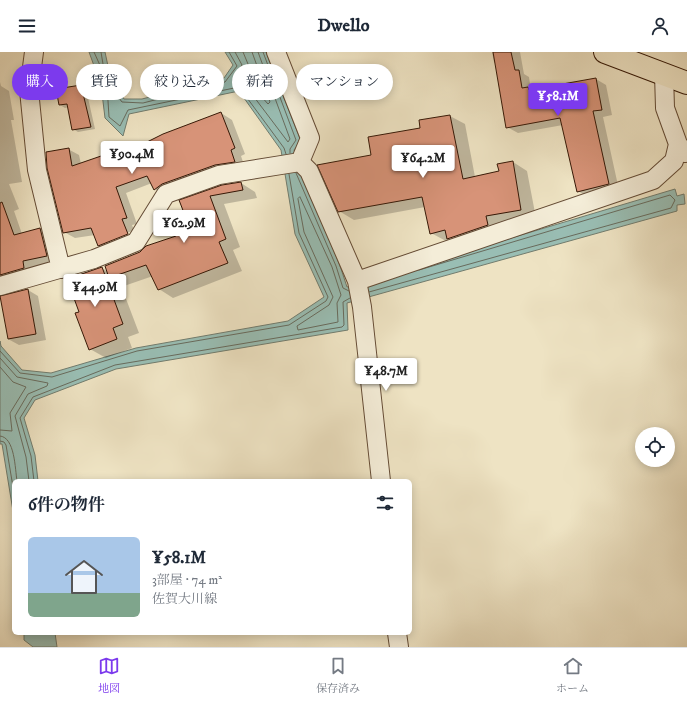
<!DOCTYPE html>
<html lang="ja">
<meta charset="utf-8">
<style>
:root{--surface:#fff;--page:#f2f2f3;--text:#1f2937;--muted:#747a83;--line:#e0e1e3;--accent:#7c3aed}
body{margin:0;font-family:"IM FELL DW Pica","Noto Serif JP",serif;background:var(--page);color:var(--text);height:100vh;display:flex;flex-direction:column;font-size:15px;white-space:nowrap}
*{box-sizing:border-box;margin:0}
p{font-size:13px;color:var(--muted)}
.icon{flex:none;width:22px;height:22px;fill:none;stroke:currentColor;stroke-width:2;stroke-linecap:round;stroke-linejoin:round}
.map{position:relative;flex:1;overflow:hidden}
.sheet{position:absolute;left:12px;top:427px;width:400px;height:156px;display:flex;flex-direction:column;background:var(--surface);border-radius:6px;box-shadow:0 2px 10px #0003}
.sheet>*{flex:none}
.top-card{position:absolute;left:12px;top:12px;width:400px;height:36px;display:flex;gap:8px}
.fabs{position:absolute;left:635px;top:375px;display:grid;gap:8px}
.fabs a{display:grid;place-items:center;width:40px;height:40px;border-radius:50%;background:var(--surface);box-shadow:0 2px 10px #0003;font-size:20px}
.price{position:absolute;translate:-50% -34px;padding:0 9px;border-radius:4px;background:#fff;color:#222;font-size:13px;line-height:26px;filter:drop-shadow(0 1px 2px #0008)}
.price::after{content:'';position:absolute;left:50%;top:24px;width:12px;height:9px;margin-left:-6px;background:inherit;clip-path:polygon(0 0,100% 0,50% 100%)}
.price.active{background:var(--accent);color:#fff}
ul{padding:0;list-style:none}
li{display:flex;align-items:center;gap:12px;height:100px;padding:0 16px}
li+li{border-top:1px solid var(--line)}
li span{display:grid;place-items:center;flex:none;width:112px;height:80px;border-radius:6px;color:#555}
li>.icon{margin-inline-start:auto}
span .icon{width:48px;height:48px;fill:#fffc;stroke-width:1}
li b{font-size:17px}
h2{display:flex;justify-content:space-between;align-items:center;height:48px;padding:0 16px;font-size:17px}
.pill{padding:0 14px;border-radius:18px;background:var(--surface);box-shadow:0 2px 10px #0003;font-size:14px;line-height:36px}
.pill.active{background:var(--accent);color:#fff}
header{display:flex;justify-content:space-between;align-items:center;height:52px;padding:0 16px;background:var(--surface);font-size:18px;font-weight:700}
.dock{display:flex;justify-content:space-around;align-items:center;height:56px;border-top:1px solid var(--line);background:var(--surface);font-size:11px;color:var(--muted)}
.dock a{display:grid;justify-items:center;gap:2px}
.dock .active{color:var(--accent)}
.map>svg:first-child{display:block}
.water{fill:#99beb4;stroke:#717c6e}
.shadow{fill:#0003;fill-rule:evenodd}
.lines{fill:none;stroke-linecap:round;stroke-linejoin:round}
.shore{stroke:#686b5d;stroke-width:1}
.building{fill:#d79378;stroke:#361806}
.minor-casing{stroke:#644b35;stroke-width:20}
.primary-casing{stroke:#361806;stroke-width:24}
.minor{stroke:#f4edd8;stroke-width:18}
.primary{stroke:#eee3c3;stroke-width:22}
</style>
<header><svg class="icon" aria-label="menu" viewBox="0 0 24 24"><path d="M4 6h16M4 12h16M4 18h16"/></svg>Dwello<svg class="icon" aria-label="person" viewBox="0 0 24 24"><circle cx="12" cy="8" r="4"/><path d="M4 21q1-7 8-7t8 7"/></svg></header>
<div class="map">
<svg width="687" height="595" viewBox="0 0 687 595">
<rect width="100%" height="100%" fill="#eee3c3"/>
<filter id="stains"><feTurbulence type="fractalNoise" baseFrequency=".005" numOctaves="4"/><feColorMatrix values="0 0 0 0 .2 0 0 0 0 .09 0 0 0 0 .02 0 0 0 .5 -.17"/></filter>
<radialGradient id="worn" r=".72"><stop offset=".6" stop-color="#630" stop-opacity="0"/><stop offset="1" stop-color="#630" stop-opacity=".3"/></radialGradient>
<path class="water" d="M89 0H105L111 28 124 47H142L224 26 233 13 225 0H266L301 89 294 98C308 145 333 188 347 235L675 137 677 144 684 142 685 152 677 153V159L347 251 348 278 116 317 35 348 24 366 35 403 38 429H14V465L2 392H0V289L1 294 22 318 51 321 136 296 288 269 324 245 295 182 281 98 239 39 129 62 123 84 105 66 101 33Z
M24 581H55L57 595H33L24 588Z"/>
<path class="shadow" d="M492 0H520L524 22 529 25 531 39 596 27 606 33 612 63 603 65 619 138 588 145 578 139 563 73 518 81 507 75 496 12 494 10Z
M0 30 1 34 9 39 14 68H11L22 130 9 132 19 157 14 159 22 182 40 178 52 184 58 210 0 231Z
M81 34 86 37 95 77 78 80 73 77 69 55 65 56 60 53Z
M221 61 232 68 245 102 241 104 245 116 165 143 155 137 152 131 126 141 137 172 132 173 138 188 109 200 99 193 95 183 75 186 64 180 68 97 79 103 81 112 104 104 113 110 141 101ZM132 179 133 181 105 192V190Z
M450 64 465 72 475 125 500 120 513 110 527 119 536 166 446 189 431 181 425 155 354 168 339 159 372 103 421 77 420 69Z
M241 131 255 140 257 146 224 152 240 195 233 198 242 219 173 246 159 237 153 224 124 234 120 231 139 281 128 285 132 296 106 306 90 297 81 260 102 216 108 220 177 184 190 174 180 149Z
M28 238 38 244 46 288 19 293 8 287Z"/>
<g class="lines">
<path class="shore" d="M94 0 103 20 104 18 101 0
M229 0 237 14 225 30 143 51 122 50 109 33H107L109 65 120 74 128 58 239 35 284 96 286 102
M235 0 242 13 234 29 245 33 288 90 290 87 258 0
M243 0 248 12 244 25 268 52 270 50 252 0
M263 0 296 88 290 97V101
M296 121 336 214 343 236 349 239
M300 145 332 215 341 243 337 251 338 270 298 278 297 274 329 253 333 245 304 180 298 147Z
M369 240 671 156 675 148 670 143 419 218
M0 299 20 321 52 325 137 299 289 273 326 249 328 245 299 181 289 122
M0 306 17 325 48 331 47 334 28 342 15 364 26 405 29 429
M0 315 13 330 26 335 10 361 12 379 0 378
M0 384C15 385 15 417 17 429
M0 389 4 390 6 393 14 441
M34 429 31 404 20 366 33 345 115 313 342 275 344 273 343 250 350 246"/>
</g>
<path class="building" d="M493 0H511L515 18H519L522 36 528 35 529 38 596 26 602 58 593 59 609 132 577 140 560 66 506 76Z
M81 33 91 75 72 78 67 52 59 53 56 37Z
M221 60 235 96 231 98 235 110 215 113 162 132 154 138 147 124 116 135 127 166 122 167 128 182 98 194 91 176 63 181 47 116 46 100 69 96 72 114 104 103 107 111 139 101 137 95 163 82Z
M450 63 463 127 499 119 497 112 513 109 521 158 486 164 488 173 447 187 445 178 430 182 422 145 338 160 317 113 371 103 368 85 420 76 419 68Z
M241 130 243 138 210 144 226 187 219 190 228 211 158 238 146 213 109 226 105 214 140 200 146 194 176 184 174 180 189 174 179 148 222 133Z
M2 150 14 183 40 176 47 204 23 209 24 216 0 223V151Z
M102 215 123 272 113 276 117 287 89 298 75 261 79 260 67 227Z
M28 237 36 282 8 287 0 244Z"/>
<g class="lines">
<defs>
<path id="minor" d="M34 0 29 38 37 118 61 217
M276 0 310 86 300 110
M664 22 665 56 678 92 685 101
M300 110 309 119 357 229 362 255 381 429
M357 229 653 128 674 109 678 92
M0 234 94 207 136 190 166 142 219 123 300 110
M397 581 399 595"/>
<path id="primary" d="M605 0 687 31"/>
</defs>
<use href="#minor" class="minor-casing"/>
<use href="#primary" class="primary-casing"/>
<use href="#minor" class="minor"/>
<use href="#primary" class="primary"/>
</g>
<rect width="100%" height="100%" filter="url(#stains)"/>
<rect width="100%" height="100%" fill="url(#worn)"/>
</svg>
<div class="fabs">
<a><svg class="icon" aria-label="locate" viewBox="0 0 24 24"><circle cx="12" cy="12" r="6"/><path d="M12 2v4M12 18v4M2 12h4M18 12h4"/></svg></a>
</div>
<b class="price active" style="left:558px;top:65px">¥58.1M</b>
<b class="price" style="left:132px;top:123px">¥90.4M</b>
<b class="price" style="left:423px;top:127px">¥64.2M</b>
<b class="price" style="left:184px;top:192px">¥62.9M</b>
<b class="price" style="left:95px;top:256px">¥44.9M</b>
<b class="price" style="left:386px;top:340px">¥48.7M</b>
<div class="top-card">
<a class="pill active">購入</a>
<a class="pill">賃貸</a>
<a class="pill">絞り込み</a>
<a class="pill">新着</a>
<a class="pill">マンション</a>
</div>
<section class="sheet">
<h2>6件の物件<svg class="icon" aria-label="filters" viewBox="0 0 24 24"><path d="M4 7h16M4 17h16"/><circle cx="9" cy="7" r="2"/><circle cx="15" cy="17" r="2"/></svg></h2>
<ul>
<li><span style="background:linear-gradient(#a9c7e8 70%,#7fa58c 0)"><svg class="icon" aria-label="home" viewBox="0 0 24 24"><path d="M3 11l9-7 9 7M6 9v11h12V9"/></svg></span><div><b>¥58.1M</b><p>3部屋 · 74 m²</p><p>佐賀大川線</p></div></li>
</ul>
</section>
</div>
<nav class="dock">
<a class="active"><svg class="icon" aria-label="map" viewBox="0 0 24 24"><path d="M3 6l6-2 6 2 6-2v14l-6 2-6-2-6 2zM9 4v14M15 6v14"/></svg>地図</a>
<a><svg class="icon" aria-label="saved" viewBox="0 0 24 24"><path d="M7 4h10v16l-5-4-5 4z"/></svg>保存済み</a>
<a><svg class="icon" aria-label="home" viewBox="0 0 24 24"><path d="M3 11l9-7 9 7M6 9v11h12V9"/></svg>ホーム</a>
</nav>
